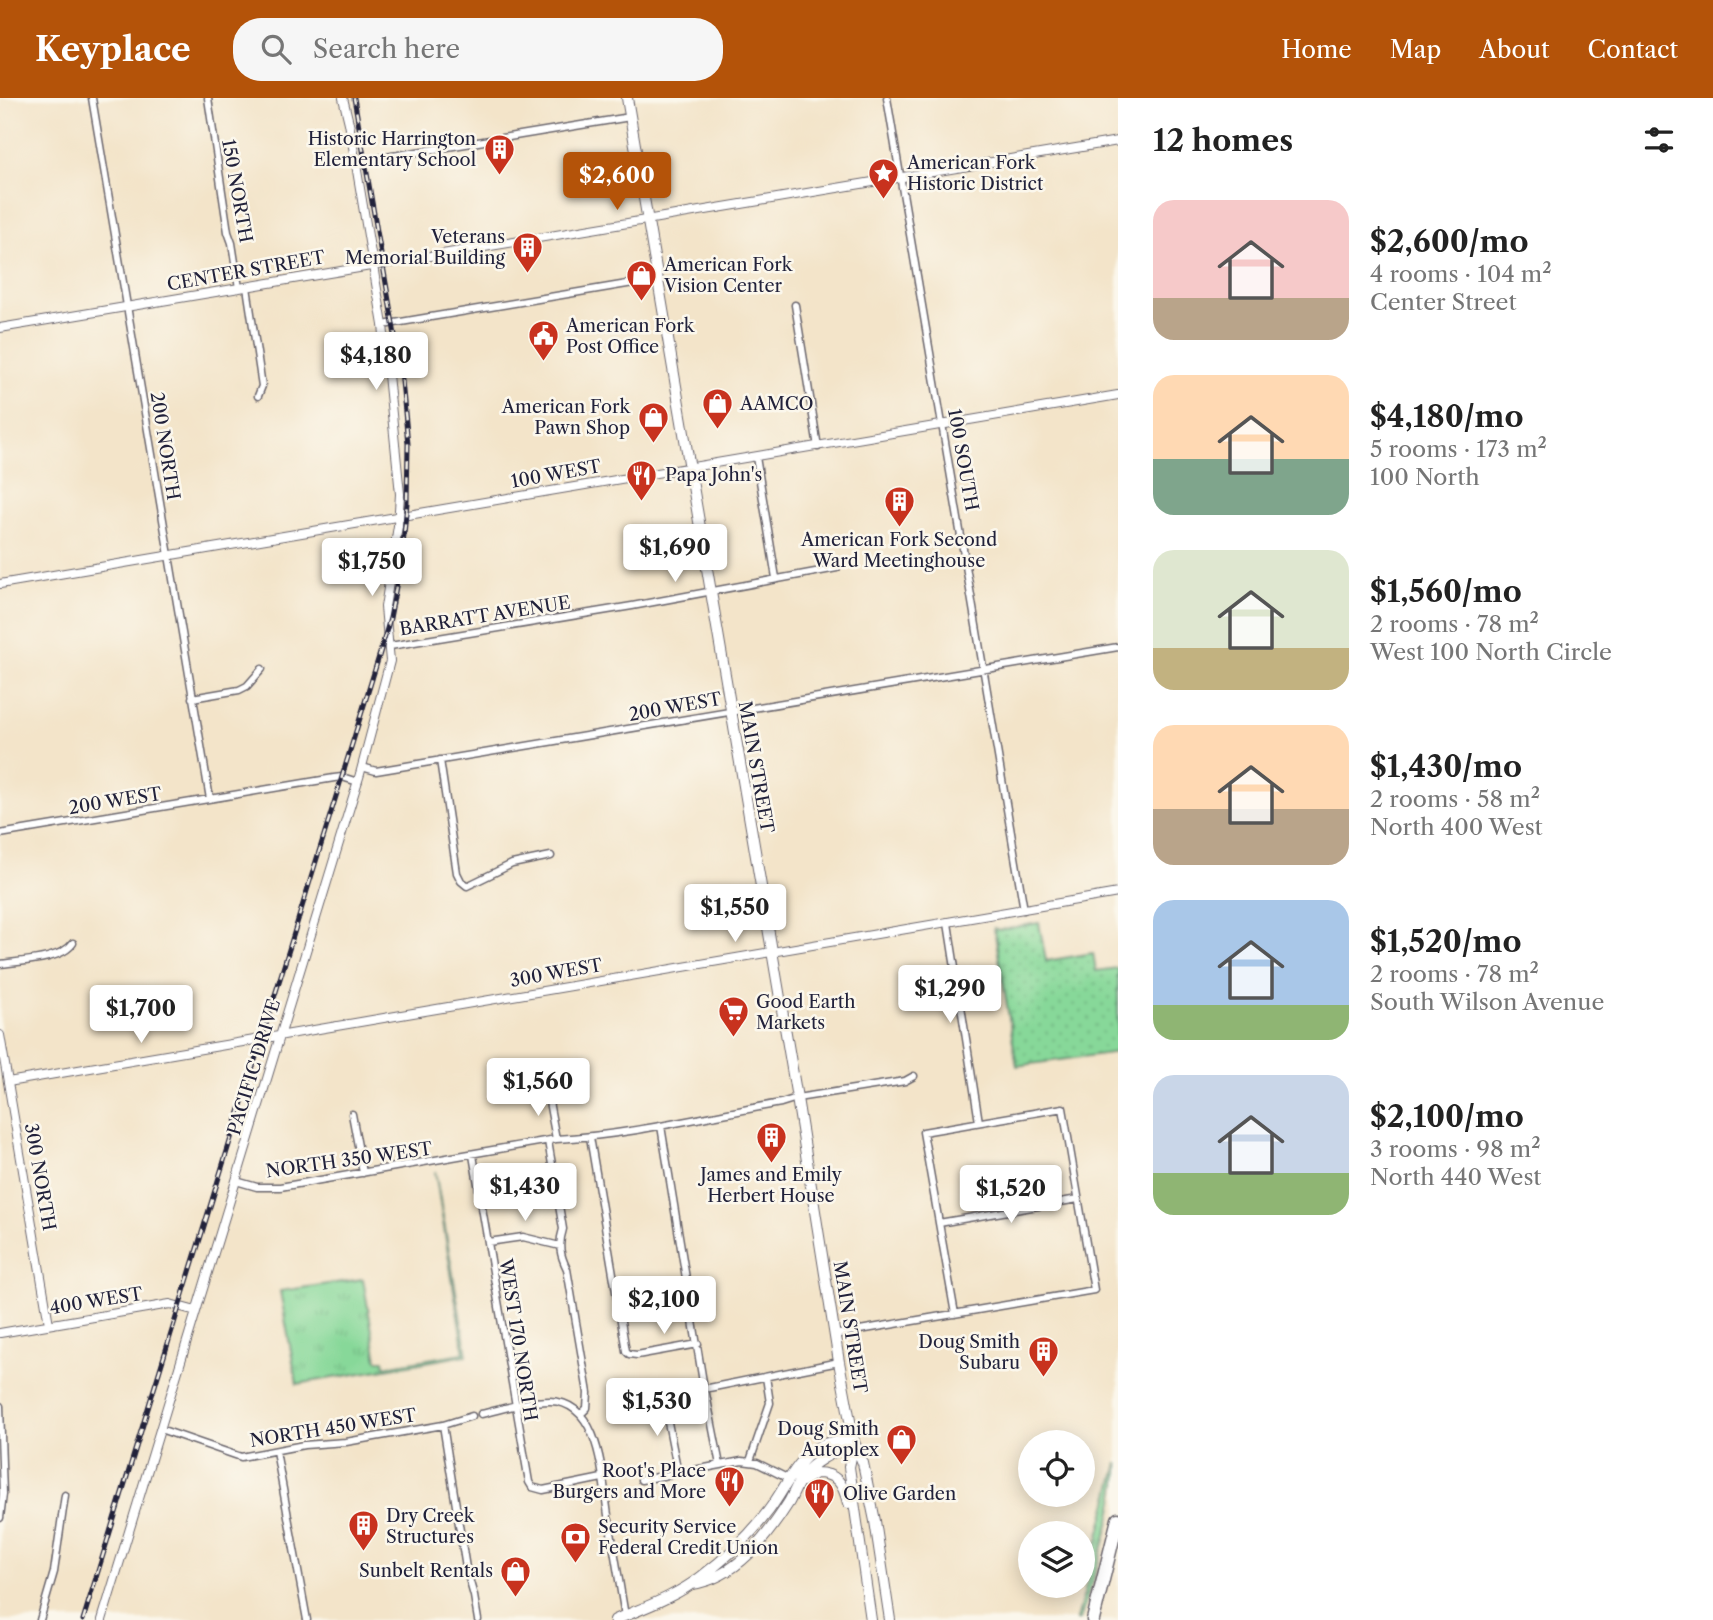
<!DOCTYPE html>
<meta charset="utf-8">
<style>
:root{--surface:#fff;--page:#f6f6f6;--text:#222;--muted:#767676;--accent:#b45309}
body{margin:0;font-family:"Libre Caslon Text",serif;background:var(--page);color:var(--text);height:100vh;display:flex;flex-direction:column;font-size:26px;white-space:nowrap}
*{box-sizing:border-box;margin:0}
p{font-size:23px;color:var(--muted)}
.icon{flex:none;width:38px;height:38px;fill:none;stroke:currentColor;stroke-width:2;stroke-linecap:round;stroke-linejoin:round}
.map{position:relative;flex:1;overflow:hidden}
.drawer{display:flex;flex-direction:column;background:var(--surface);width:595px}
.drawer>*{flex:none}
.controls{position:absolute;left:1018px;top:1332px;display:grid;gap:14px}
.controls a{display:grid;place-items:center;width:77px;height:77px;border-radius:50%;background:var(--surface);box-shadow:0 4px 18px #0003;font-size:35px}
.price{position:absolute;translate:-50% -60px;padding:0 16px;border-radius:7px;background:#fff;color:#222;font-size:23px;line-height:46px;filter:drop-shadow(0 2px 4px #0008)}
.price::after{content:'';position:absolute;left:50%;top:42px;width:21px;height:16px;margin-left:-10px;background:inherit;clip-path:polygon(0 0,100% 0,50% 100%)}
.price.current{background:var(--accent);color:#fff}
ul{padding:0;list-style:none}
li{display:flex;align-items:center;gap:21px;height:175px;padding:0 35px}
li span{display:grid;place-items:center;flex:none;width:196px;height:140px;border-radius:21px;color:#555}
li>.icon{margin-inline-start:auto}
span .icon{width:84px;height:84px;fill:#fffc;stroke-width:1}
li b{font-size:30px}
h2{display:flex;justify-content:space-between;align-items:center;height:84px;padding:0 35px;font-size:30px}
header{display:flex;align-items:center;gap:42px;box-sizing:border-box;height:98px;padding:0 35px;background:var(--accent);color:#fff}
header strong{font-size:33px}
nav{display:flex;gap:38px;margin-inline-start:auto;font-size:24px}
.search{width:490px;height:63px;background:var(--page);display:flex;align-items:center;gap:18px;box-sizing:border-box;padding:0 24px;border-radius:28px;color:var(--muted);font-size:26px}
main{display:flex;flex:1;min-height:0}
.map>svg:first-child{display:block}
.grass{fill:url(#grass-tufts);stroke:#547d6a;stroke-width:2}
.park{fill:url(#park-dots);stroke:#547d6a;stroke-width:2}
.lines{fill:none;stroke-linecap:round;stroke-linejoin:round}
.minor-casing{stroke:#6b666d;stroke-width:9}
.tertiary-casing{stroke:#6b666d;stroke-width:10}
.primary-casing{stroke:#6b666d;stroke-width:12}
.motorway-casing{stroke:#6b666d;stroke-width:15}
.minor{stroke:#fff;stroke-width:6}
.tertiary{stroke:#fff;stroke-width:8}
.primary{stroke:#fff;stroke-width:10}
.motorway{stroke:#fff;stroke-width:12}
.rail-casing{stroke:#22223b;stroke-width:5}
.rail{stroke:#fbf7ec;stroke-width:2.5;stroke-dasharray:8;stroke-linecap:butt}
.labels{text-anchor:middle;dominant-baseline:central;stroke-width:5;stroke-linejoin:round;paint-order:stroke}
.poi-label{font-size:18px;fill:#22223b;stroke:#fbf7ec;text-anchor:start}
.street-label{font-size:18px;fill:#22223b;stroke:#fbf7ec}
</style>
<header>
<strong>Keyplace</strong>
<div class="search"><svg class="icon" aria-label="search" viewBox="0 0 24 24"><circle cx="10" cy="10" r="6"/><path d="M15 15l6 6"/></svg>Search here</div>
<nav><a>Home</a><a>Map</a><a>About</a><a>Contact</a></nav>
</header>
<main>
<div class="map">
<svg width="1118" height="1522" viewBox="0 0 1118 1522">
<defs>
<pattern id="grass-tufts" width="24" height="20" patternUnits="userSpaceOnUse" patternTransform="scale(1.75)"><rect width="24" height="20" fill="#87d899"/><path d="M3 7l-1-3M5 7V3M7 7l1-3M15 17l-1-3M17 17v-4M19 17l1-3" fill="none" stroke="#74b985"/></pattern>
<pattern id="park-dots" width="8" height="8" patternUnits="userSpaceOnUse" patternTransform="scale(1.75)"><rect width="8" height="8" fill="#87d899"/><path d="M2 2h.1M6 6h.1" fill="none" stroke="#74b985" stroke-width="1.8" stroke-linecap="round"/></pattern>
</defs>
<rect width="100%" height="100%" fill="#fbf7ec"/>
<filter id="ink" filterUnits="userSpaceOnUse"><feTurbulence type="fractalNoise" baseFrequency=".0143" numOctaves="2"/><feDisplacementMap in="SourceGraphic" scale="14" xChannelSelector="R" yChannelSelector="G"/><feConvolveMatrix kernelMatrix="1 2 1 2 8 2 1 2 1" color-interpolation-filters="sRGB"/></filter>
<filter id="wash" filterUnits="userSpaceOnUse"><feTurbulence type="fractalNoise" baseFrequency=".00686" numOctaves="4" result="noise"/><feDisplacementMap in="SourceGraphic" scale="28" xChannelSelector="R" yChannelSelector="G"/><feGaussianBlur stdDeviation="1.57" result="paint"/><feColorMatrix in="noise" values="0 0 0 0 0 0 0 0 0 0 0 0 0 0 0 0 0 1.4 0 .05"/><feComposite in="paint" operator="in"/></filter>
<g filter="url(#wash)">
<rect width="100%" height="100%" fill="#f3e4c9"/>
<path class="grass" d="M435 1073 467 1257 297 1286 280 1193 363 1181 377 1262H384L385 1268 464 1255Z
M1118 1365C1118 1412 1094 1476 1080 1522H1077Z"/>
<path class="park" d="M1039 825 1046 863 1093 855 1096 873 1118 870V954L1017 968 994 830 999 832Z"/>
</g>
<g filter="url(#ink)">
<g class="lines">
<defs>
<path id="minor" d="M92 0 210 701
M208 0 228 134 232 145 239 190
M887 0 1024 812
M356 64 630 19
M247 189 262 288 258 298
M795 207 818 349
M383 227 657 181
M756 359 776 480
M390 548 632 508 837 470
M192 600 239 592 247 588 262 571
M440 662 457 775 461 783 467 788 512 766 551 758
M362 669 376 673 1118 549
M0 736 334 680 342 679 358 684
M948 825 979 1024
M0 866C20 863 62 862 73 845
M547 993 556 1041
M352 1016 363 1075
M661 1028 703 1284
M590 1039 626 1253 629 1256 637 1257 698 1246
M548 1043 563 1131C558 1147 560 1157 567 1171L588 1295 587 1310 581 1316
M473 1057 529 1384 532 1389 543 1392 602 1380
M236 1083 257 1089H280L556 1041C632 1037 706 1018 781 1005L797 1000 905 983 914 978
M939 1125 1078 1101
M488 1144 523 1139 560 1148
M835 1237 848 1234 1094 1192 1063 1010 923 1034 955 1216
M705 1291 720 1367
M663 1299 678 1375
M629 1306 839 1264
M0 1308 3 1396 0 1420
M481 1316C503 1311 526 1303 550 1303 601 1304 602 1379 608 1417
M443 1327 466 1470 474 1498 478 1522
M160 1331 241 1359 304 1347 346 1344 443 1327 472 1318
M276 1353 307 1522
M750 1363 770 1305 766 1279
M641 1382 742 1363 757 1365 789 1381
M609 1422 625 1518
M40 1522 54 1474 65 1397"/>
<path id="tertiary" d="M0 230 1118 43
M0 486 1118 297
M0 937 49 1226
M8 984 1118 795
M0 1235 170 1206 196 1213
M102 1522 360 676 390 563 385 509 398 428 400 396 383 227 349 25 343 0"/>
<path id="primary" d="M627 0 797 1000 839 1264 854 1344 863 1365 875 1423 890 1522
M854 1345 849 1369 871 1522
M803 1383 815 1375C837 1375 843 1385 848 1405
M692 1486C736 1480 767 1439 789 1404 794 1395 798 1383 805 1375 817 1361 835 1354 851 1346
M615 1522C643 1510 677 1498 701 1479 726 1460 750 1438 769 1412 785 1391 795 1364 818 1349 829 1342 842 1344 854 1344"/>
<path id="motorway" d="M1093 1522 1118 1421"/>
</defs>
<use href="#minor" class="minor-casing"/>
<use href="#tertiary" class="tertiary-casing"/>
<use href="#primary" class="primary-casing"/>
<use href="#motorway" class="motorway-casing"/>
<use href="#minor" class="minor"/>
<use href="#tertiary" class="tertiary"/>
<use href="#primary" class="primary"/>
<use href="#motorway" class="motorway"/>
<defs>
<path id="rail" d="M83 1522 380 555 390 520 402 457 407 405 408 346 401 272 354 0"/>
</defs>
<use href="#rail" class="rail-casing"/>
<use href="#rail" class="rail"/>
</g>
</g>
<defs>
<symbol id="building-pin" viewBox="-11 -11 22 30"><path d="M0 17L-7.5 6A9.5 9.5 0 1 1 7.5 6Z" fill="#c8321e" stroke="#fbf7ec"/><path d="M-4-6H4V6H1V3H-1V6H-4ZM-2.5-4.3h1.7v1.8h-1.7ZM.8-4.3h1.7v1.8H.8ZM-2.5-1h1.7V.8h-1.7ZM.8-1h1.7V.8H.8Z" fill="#fff"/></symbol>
<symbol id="sight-pin" viewBox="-11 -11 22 30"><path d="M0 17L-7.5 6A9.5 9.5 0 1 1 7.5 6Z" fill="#c8321e" stroke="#fbf7ec"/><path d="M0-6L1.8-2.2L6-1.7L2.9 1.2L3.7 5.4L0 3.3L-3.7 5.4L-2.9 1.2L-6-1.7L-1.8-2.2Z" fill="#fff"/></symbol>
<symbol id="shop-pin" viewBox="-11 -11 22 30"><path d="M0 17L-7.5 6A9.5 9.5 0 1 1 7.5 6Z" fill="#c8321e" stroke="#fbf7ec"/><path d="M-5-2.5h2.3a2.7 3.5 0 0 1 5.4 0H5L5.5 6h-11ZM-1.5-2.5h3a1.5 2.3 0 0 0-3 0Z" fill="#fff"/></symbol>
<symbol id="civic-pin" viewBox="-11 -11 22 30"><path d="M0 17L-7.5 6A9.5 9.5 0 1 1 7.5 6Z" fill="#c8321e" stroke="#fbf7ec"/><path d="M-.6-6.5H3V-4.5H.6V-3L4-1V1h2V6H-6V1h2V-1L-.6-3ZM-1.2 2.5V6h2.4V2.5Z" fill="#fff"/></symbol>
<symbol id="restaurant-pin" viewBox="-11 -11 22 30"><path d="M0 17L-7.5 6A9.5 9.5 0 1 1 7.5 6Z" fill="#c8321e" stroke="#fbf7ec"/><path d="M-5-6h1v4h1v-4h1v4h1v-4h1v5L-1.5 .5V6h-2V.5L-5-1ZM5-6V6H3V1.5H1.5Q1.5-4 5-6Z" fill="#fff"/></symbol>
<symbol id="supermarket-pin" viewBox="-11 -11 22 30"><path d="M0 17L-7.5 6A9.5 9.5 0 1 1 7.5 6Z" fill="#c8321e" stroke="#fbf7ec"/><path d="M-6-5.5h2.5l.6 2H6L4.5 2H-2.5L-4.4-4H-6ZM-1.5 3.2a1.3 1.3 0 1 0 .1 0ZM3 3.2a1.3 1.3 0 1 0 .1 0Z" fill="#fff"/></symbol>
<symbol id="bank-pin" viewBox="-11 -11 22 30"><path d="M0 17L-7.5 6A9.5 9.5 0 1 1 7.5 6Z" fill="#c8321e" stroke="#fbf7ec"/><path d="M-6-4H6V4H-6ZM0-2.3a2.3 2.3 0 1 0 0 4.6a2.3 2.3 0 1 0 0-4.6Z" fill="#fff"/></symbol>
</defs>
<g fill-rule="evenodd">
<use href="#building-pin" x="482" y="34" width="35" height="47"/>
<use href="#sight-pin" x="866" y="58" width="35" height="47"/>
<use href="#building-pin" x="510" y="132" width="35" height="47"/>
<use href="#shop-pin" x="624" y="160" width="35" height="47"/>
<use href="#civic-pin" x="526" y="220" width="35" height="47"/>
<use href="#shop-pin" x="700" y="288" width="35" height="47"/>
<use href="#shop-pin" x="636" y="302" width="35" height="47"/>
<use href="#restaurant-pin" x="624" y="360" width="35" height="47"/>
<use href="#building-pin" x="882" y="386" width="35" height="47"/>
<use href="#supermarket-pin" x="716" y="896" width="35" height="47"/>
<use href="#building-pin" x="754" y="1022" width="35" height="47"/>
<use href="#building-pin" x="1026" y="1236" width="35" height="47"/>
<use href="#shop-pin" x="884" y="1324" width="35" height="47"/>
<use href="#restaurant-pin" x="712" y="1366" width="35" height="47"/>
<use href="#restaurant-pin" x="802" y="1378" width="35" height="47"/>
<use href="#building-pin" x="346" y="1410" width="35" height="47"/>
<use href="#bank-pin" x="558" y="1422" width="35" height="47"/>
<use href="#shop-pin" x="498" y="1456" width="35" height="47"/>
</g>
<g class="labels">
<g class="poi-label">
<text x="476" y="41" text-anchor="end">Historic Harrington<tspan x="476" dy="21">Elementary School</tspan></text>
<text x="907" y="65">American Fork<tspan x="907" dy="21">Historic District</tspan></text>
<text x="505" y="139" text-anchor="end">Veterans<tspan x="505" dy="21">Memorial Building</tspan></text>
<text x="664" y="167">American Fork<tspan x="664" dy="21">Vision Center</tspan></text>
<text x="566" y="228">American Fork<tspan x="566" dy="21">Post Office</tspan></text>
<text x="740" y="306">AAMCO</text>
<text x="630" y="309" text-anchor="end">American Fork<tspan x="630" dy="21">Pawn Shop</tspan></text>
<text x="665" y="377">Papa John's</text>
<text x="899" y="442" text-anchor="middle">American Fork Second<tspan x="899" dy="21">Ward Meetinghouse</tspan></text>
<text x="756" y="904">Good Earth<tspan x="756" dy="21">Markets</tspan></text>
<text x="771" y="1077" text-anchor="middle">James and Emily<tspan x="771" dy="21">Herbert House</tspan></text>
<text x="1020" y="1244" text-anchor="end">Doug Smith<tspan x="1020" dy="21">Subaru</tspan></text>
<text x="879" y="1331" text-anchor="end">Doug Smith<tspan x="879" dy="21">Autoplex</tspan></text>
<text x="706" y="1373" text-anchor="end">Root's Place<tspan x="706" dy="21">Burgers and More</tspan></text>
<text x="843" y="1396">Olive Garden</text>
<text x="386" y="1418">Dry Creek<tspan x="386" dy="21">Structures</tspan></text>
<text x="598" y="1429">Security Service<tspan x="598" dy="21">Federal Credit Union</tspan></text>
<text x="493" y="1473" text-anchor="end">Sunbelt Rentals</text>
</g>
<g class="street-label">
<text transform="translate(237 93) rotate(80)">150 NORTH</text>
<text transform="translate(246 173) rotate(-10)">CENTER STREET</text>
<text transform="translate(165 348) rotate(81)">200 NORTH</text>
<text transform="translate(963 362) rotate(80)">100 SOUTH</text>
<text transform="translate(556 376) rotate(-10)">100 WEST</text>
<text transform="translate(485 518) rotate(-9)">BARRATT AVENUE</text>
<text transform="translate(675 609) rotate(-10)">200 WEST</text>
<text transform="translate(756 669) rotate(80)">MAIN STREET</text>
<text transform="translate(115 703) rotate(-9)">200 WEST</text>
<text transform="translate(556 875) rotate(-10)">300 WEST</text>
<text transform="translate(254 969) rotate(-73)">PACIFIC DRIVE</text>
<text transform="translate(349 1062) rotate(-8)">NORTH 350 WEST</text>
<text transform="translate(40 1079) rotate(80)">300 NORTH</text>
<text transform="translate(96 1203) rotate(-9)">400 WEST</text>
<text transform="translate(850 1229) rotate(81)">MAIN STREET</text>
<text transform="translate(518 1242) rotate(81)">WEST 170 NORTH</text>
<text transform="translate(333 1330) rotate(-9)">NORTH 450 WEST</text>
</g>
</g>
</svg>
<div class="controls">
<a><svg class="icon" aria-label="locate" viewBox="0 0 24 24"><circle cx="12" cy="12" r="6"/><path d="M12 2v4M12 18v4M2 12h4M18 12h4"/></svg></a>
<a><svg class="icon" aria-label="layers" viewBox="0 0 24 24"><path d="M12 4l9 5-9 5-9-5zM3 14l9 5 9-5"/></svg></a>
</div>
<b class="price current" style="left:617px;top:114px">$2,600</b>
<b class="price" style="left:376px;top:294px">$4,180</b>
<b class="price" style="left:675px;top:486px">$1,690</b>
<b class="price" style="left:372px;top:500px">$1,750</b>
<b class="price" style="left:735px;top:846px">$1,550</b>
<b class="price" style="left:950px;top:927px">$1,290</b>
<b class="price" style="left:141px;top:947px">$1,700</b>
<b class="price" style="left:538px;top:1020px">$1,560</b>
<b class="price" style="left:525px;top:1125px">$1,430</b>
<b class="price" style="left:1011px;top:1127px">$1,520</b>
<b class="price" style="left:664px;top:1238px">$2,100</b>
<b class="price" style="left:657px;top:1340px">$1,530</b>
</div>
<section class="drawer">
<h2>12 homes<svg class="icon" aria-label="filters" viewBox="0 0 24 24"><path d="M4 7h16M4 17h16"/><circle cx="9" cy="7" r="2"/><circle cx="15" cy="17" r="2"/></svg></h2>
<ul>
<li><span style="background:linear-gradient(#f6c9c9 70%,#b9a48a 0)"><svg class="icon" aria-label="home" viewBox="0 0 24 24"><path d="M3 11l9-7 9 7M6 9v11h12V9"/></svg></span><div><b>$2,600/mo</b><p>4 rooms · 104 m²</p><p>Center Street</p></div></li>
<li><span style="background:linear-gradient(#ffd9b3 60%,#7fa58c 0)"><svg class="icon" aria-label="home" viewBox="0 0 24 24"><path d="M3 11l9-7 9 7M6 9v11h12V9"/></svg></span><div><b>$4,180/mo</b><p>5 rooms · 173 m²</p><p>100 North</p></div></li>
<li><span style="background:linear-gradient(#dfe7d0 70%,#c2b280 0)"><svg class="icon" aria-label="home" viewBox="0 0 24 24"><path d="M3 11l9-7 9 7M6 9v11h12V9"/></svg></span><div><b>$1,560/mo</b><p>2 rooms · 78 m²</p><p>West 100 North Circle</p></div></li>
<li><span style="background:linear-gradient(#ffd9b3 60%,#b9a48a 0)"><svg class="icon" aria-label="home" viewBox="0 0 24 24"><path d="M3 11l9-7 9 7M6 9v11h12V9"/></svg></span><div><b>$1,430/mo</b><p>2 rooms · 58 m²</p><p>North 400 West</p></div></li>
<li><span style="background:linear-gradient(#a9c7e8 75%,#8fb573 0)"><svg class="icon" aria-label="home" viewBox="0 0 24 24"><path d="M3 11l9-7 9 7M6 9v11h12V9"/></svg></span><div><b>$1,520/mo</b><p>2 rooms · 78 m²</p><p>South Wilson Avenue</p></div></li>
<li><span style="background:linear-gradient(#c9d6e8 70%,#8fb573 0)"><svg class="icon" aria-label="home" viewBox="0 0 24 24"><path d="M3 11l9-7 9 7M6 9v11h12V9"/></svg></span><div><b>$2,100/mo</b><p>3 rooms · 98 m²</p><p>North 440 West</p></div></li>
</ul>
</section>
</main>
